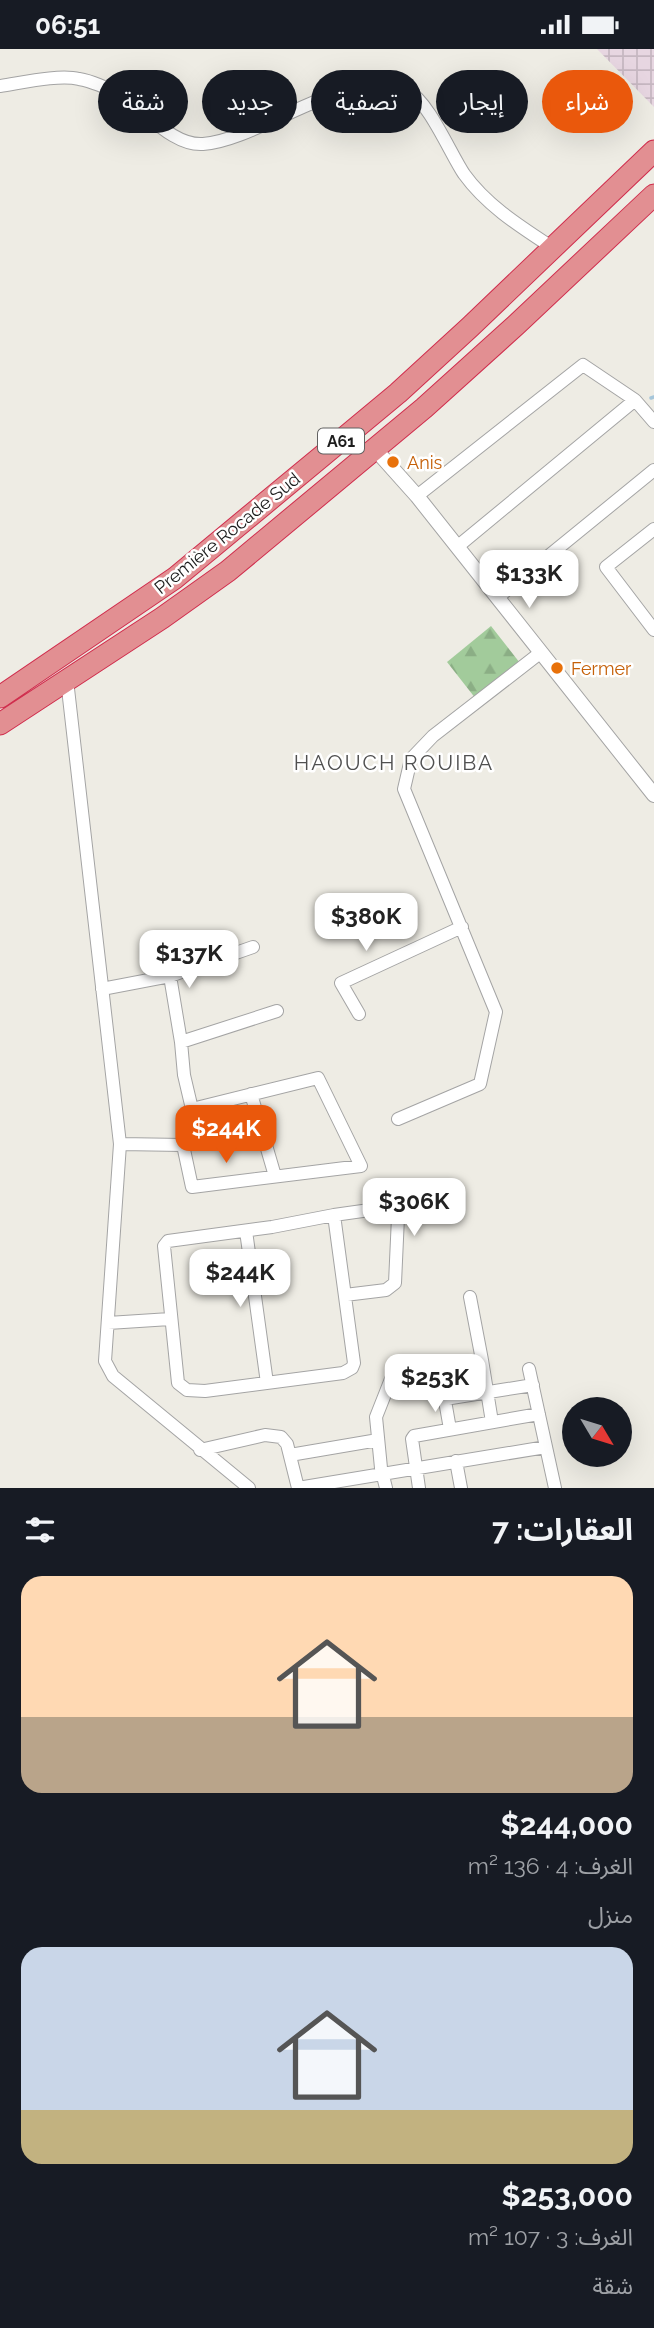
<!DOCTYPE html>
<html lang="ar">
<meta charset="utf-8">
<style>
:root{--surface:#171b24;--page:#20242c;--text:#f1f3f6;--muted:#9ea1a6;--accent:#ea580c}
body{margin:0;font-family:Raleway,"Noto Sans Arabic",sans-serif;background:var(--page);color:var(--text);direction:rtl;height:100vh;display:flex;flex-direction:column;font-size:26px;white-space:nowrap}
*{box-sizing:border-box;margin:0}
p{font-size:23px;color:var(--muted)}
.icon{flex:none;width:38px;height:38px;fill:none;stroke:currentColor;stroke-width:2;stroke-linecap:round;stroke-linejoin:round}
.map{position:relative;height:1439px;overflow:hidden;direction:ltr}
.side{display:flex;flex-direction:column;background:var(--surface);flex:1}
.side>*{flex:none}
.hud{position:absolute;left:21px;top:21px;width:612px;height:63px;direction:rtl;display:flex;gap:14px}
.needle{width:46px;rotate:128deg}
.fabs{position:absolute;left:562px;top:1348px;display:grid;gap:14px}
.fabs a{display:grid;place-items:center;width:70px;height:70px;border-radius:50%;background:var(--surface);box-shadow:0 7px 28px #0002;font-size:35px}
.price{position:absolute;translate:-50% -60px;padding:0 16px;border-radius:14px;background:#fff;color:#222;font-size:23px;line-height:46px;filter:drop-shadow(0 2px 4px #0008)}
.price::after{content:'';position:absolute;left:50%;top:42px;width:21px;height:16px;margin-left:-10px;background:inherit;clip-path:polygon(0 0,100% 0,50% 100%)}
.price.current{background:var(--accent);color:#fff}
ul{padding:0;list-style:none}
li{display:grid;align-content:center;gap:14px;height:371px;padding:0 21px}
li span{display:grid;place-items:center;height:217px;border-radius:21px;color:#555}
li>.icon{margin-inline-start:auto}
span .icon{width:126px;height:126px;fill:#fffc;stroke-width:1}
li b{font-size:30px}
h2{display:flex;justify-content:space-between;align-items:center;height:84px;padding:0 21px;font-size:30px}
.tag{padding:0 24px;border-radius:32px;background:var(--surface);box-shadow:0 7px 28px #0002;font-size:24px;line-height:63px}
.tag.current{background:var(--accent);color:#fff}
.status{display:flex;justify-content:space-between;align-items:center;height:49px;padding:0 35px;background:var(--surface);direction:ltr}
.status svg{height:19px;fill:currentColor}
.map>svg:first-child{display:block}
.industrial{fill:url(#industrial-grid)}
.forest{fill:url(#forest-firs)}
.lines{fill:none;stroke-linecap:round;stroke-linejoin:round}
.stream{stroke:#a6c6da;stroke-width:3.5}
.minor-casing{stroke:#a4a4a4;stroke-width:14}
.tertiary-casing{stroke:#a4a4a4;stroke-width:16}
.motorway-casing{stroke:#d02d4d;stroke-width:23}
.minor{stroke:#fff;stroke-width:12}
.tertiary{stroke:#fff;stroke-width:14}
.motorway{stroke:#e28f92;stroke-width:21}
.food-dot{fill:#e8710a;stroke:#fff;stroke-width:2.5}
.labels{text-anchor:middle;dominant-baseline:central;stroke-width:5;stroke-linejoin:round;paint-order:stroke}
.shield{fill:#fff;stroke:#616161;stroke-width:2}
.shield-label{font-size:16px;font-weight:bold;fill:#1d1d1d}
.food-label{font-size:18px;fill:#c56008;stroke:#fff;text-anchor:start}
.street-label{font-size:18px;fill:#1d1d1d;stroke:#fff}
.quarter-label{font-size:21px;letter-spacing:2px;fill:#505050;stroke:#fff}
</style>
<div class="status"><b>06:51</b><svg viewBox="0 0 49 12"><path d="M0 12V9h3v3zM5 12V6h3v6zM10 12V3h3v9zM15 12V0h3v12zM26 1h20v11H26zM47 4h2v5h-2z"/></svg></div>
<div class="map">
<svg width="654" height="1439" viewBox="0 0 654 1439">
<defs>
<pattern id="industrial-grid" width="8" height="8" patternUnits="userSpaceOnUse" patternTransform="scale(1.75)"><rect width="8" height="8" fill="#e7d6e1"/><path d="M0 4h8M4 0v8" fill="none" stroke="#c6b7c1"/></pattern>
<pattern id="forest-firs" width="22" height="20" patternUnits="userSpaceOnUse" patternTransform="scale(1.75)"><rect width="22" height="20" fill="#a2cb9b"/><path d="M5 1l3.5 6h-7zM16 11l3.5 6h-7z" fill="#8bae85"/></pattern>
</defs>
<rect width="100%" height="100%" fill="#eeece4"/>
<path class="industrial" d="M597 0H654V58Z"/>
<path class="forest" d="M491 577 520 614 476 650 447 613Z"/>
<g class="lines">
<path class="stream" d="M651 349 654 348"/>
<defs>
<path id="minor" d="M0 37C21 34 59 25 79 30 91 32 108 39 118 45 145 61 172 97 203 95 261 91 354 13 408 42 429 53 450 104 464 125 487 157 521 178 553 199
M635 351 654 373
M417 447 583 316 635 351 457 498
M654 480 606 518 654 581
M497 549 654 421
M67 631 120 1095 105 1312 113 1327 249 1439
M170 927 253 898
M102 940 170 927 181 993 277 962
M359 965 341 934 462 878
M251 1045 275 1127
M398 1070 480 1035 496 963 404 740 411 710 433 687 540 604
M120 1095 183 1096 192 1138 361 1117 318 1029 192 1060 184 1026 181 993
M183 1096 192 1060
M334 1166 354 1314 352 1319 343 1324 205 1342 187 1341 178 1334 164 1197 168 1192 272 1178 334 1166 391 1158 398 1168 395 1234 386 1241 345 1246
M246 1182 267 1334
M108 1274 170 1270
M482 1311 492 1373
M439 1318 450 1380
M529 1320 555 1439
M445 1350 533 1336
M200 1401 265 1386 281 1388 287 1395 298 1439 546 1398
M290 1406 378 1391
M456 1412 461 1439
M386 1439 381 1419 376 1368 391 1330 396 1325 482 1311 470 1248
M419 1439 412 1390 414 1387 539 1365"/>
<path id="tertiary" d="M375 400 417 447 654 746"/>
<path id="motorway" d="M0 648 175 529 327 403 398 344 470 278 654 102
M0 675 162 569 228 522 424 359 516 276 654 146"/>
</defs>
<use href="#minor" class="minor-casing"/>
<use href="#tertiary" class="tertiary-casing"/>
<use href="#motorway" class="motorway-casing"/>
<use href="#minor" class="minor"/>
<use href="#tertiary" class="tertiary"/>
<use href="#motorway" class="motorway"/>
</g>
<g class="food-dot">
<circle cx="393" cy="413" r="7"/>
<circle cx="557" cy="619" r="7"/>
</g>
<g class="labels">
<rect class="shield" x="318" y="379.5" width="46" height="25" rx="5"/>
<g class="shield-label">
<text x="341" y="392">A61</text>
</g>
<g class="food-label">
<text x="407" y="413">Anis</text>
<text x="571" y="619">Fermer</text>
</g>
<g class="street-label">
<text transform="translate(227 484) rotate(-39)">Première Rocade Sud</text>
</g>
<g class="quarter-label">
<text x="394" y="713">HAOUCH ROUIBA</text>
</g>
</g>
</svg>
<div class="fabs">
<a><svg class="needle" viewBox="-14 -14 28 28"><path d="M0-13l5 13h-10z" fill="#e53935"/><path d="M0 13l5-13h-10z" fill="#9ea1a6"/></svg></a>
</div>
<b class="price" style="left:529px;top:561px">$133K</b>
<b class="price" style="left:366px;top:904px">$380K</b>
<b class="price" style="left:189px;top:941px">$137K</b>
<b class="price current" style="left:226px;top:1116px">$244K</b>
<b class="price" style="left:414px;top:1189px">$306K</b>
<b class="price" style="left:240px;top:1260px">$244K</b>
<b class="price" style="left:435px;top:1365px">$253K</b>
<div class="hud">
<a class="tag current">شراء</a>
<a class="tag">إيجار</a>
<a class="tag">تصفية</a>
<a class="tag">جديد</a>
<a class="tag">شقة</a>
</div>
</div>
<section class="side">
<h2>العقارات: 7<svg class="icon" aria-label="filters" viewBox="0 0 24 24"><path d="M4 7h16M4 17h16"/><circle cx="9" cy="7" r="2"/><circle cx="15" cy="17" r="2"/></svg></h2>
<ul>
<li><span style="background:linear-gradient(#ffd9b3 65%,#b9a48a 0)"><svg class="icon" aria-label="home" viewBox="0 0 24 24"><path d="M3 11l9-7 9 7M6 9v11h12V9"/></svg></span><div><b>$244,000</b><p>الغرف: 4 · 136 m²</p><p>منزل</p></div></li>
<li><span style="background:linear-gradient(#c9d6e8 75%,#c2b280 0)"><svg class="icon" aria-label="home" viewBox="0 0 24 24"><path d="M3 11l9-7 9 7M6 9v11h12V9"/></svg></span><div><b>$253,000</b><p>الغرف: 3 · 107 m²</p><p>شقة</p></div></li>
</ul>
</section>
